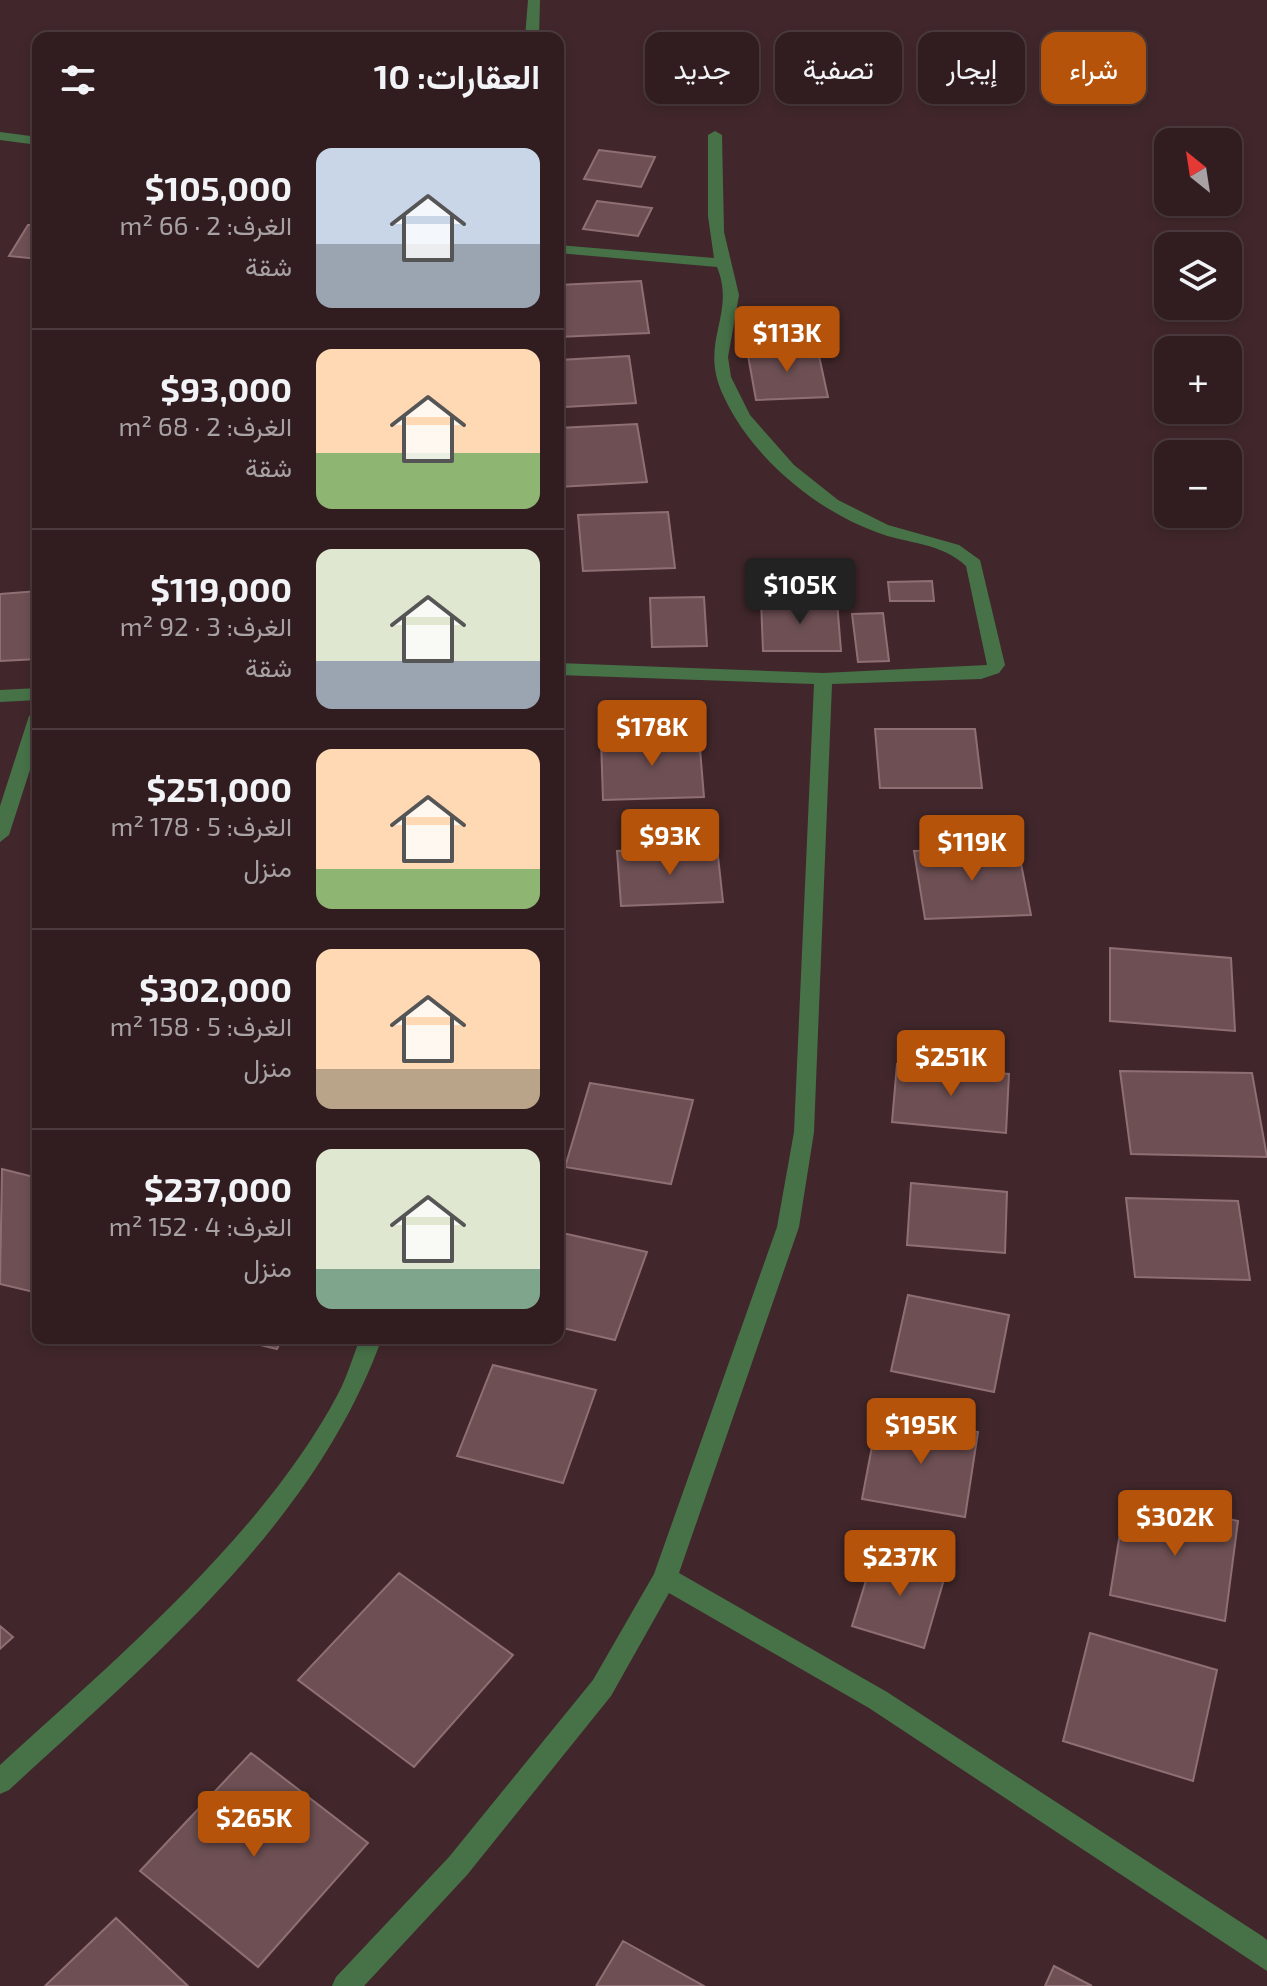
<!DOCTYPE html>
<html lang="ar">
<meta charset="utf-8">
<style>
:root{--surface:#311d20;--page:#392629;--text:#f1f3f6;--muted:#a8a2a5;--line:#4c3b3e;--accent:#b45309}
body{margin:0;font-family:"Exo 2",Vazirmatn,sans-serif;background:var(--page);color:var(--text);direction:rtl;height:100vh;display:flex;flex-direction:column;font-size:30px;white-space:nowrap}
*{box-sizing:border-box;margin:0}
p{font-size:26px;color:var(--muted)}
.icon{flex:none;width:44px;height:44px;fill:none;stroke:currentColor;stroke-width:2;stroke-linecap:round;stroke-linejoin:round}
.map{position:relative;flex:1;overflow:hidden;direction:ltr}
.panel{position:absolute;left:32px;top:32px;width:532px;height:1312px;display:flex;flex-direction:column;background:var(--surface);border-radius:16px;box-shadow:0 4px 12px #0003,0 0 0 2px var(--line);direction:rtl}
.panel>*{flex:none}
.guide{position:absolute;left:588px;top:32px;width:558px;height:72px;direction:rtl;display:flex;gap:16px}
.needle{width:52px;rotate:330deg}
.tools{position:absolute;left:1154px;top:128px;display:grid;gap:16px}
.tools a{display:grid;place-items:center;width:88px;height:88px;border-radius:16px;background:var(--surface);box-shadow:0 4px 12px #0003,0 0 0 2px var(--line);font-size:40px}
.price{position:absolute;translate:-50% -68px;padding:0 18px;border-radius:8px;background:var(--accent);color:#fff;font-size:26px;line-height:52px;filter:drop-shadow(0 2px 4px #0008)}
.price::after{content:'';position:absolute;left:50%;top:48px;width:24px;height:18px;margin-left:-12px;background:inherit;clip-path:polygon(0 0,100% 0,50% 100%)}
.price.active{background:#222;color:#fff}
ul{padding:0;list-style:none}
li{display:flex;align-items:center;gap:24px;height:200px;padding:0 24px}
li+li{border-top:2px solid var(--line)}
li span{display:grid;place-items:center;flex:none;width:224px;height:160px;border-radius:16px;color:#555}
li>.icon{margin-inline-start:auto}
span .icon{width:96px;height:96px;fill:#fffc;stroke-width:1}
li b{font-size:34px}
h2{display:flex;justify-content:space-between;align-items:center;height:96px;padding:0 24px;font-size:34px}
.chip{padding:0 28px;border-radius:16px;background:var(--surface);box-shadow:0 4px 12px #0003,0 0 0 2px var(--line);font-size:28px;line-height:72px}
.chip.active{background:var(--accent);color:#fff}
.map>svg:first-child{display:block}
.building{fill:#6e5054;stroke:#8f6f73;stroke-width:2}
.lines{fill:none;stroke-linecap:round;stroke-linejoin:round}
.minor{fill:#477248;fill-rule:evenodd}
</style>
<div class="map">
<svg width="1267" height="1986" viewBox="0 0 1267 1986">
<rect width="100%" height="100%" fill="#41272b"/>
<path class="building" d="M599 150 655 157 641 187 584 179Z
M597 201 652 208 638 236 583 229Z
M28 225H38V259L9 256Z
M641 281 649 333 558 337V285Z
M817 347 828 397 756 400 747 350Z
M629 356 636 403 565 407 559 360Z
M637 424 647 482 558 487V428Z
M668 512 675 568 583 571 578 515Z
M932 581 934 601H890L888 582Z
M38 591V659L0 661V594Z
M704 597 707 646 652 647 650 598Z
M761 600 837 601 841 651H763Z
M883 613 889 661 858 662 852 614Z
M875 729H975L982 788H880Z
M699 737 704 797 603 800 601 739Z
M717 847 723 902 621 906 617 851Z
M1018 848 1031 915 925 919 914 851Z
M1110 948 1231 958 1235 1031 1110 1021Z
M897 1064 1009 1074 1006 1133 892 1122Z
M1120 1071 1252 1073 1267 1157 1131 1154Z
M590 1083 693 1100 671 1184 565 1167Z
M2 1169 38 1178V1293L0 1284Z
M911 1183 1007 1192 1005 1253 907 1245Z
M1126 1198 1238 1201 1250 1280 1135 1277Z
M558 1232 647 1252 615 1340 558 1327Z
M908 1295 1009 1315 994 1392 891 1371Z
M231 1338H282L277 1349Z
M493 1365 596 1390 563 1483 457 1456Z
M878 1415 978 1432 965 1517 862 1499Z
M1126 1496 1238 1521 1225 1621 1110 1595Z
M876 1548 947 1569 924 1648 852 1626Z
M399 1573 513 1655 414 1767 298 1680Z
M0 1626 13 1637 0 1649Z
M1090 1633 1217 1670 1193 1781 1063 1741Z
M251 1753 368 1843 258 1967 140 1871Z
M116 1918 188 1986H45Z
M623 1941 704 1986H596Z
M1054 1966 1092 1986H1045Z"/>
<g class="lines">
<path class="minor" d="M528 0H540L539 38H525Z
M715 131 722 135 724 232 739 295 728 357 731 377 750 415 794 465 838 500 888 525 959 545 980 560 1005 665 999 673 981 679 832 684 814 1132 799 1227 679 1573 887 1692 1262 1936 1267 1940V1971L869 1708 669 1593 611 1696 467 1875 364 1986H332L336 1977 449 1857 593 1680 654 1574 777 1227 794 1132 814 684 558 675V663L823 673 987 665 966 566C941 542 906 544 876 532 814 509 752 457 724 397 697 342 737 316 717 267L558 253V245L714 258 708 216V135Z
M0 132 38 137V145L0 140Z
M38 688V700L0 702V690Z
M38 710V745L9 835 0 842V806L29 716Z
M360 1338H382C315 1524 151 1659 9 1790L0 1794V1765C115 1660 264 1534 338 1394 347 1377 353 1357 360 1338Z"/>
</g>
</svg>
<div class="tools">
<a><svg class="needle" viewBox="-14 -14 28 28"><path d="M0-13l5 13h-10z" fill="#e53935"/><path d="M0 13l5-13h-10z" fill="#a8a2a5"/></svg></a>
<a><svg class="icon" aria-label="layers" viewBox="0 0 24 24"><path d="M12 4l9 5-9 5-9-5zM3 14l9 5 9-5"/></svg></a>
<a>+</a>
<a>−</a>
</div>
<b class="price" style="left:787px;top:374px">$113K</b>
<b class="price active" style="left:800px;top:626px">$105K</b>
<b class="price" style="left:652px;top:768px">$178K</b>
<b class="price" style="left:670px;top:877px">$93K</b>
<b class="price" style="left:972px;top:883px">$119K</b>
<b class="price" style="left:951px;top:1098px">$251K</b>
<b class="price" style="left:921px;top:1466px">$195K</b>
<b class="price" style="left:1175px;top:1558px">$302K</b>
<b class="price" style="left:900px;top:1598px">$237K</b>
<b class="price" style="left:254px;top:1859px">$265K</b>
<div class="guide">
<a class="chip active">شراء</a>
<a class="chip">إيجار</a>
<a class="chip">تصفية</a>
<a class="chip">جديد</a>
</div>
<section class="panel">
<h2>العقارات: 10<svg class="icon" aria-label="filters" viewBox="0 0 24 24"><path d="M4 7h16M4 17h16"/><circle cx="9" cy="7" r="2"/><circle cx="15" cy="17" r="2"/></svg></h2>
<ul>
<li><span style="background:linear-gradient(#c9d6e8 60%,#9aa5b1 0)"><svg class="icon" aria-label="home" viewBox="0 0 24 24"><path d="M3 11l9-7 9 7M6 9v11h12V9"/></svg></span><div><b>$105,000</b><p>الغرف: 2 · 66 m²</p><p>شقة</p></div></li>
<li><span style="background:linear-gradient(#ffd9b3 65%,#8fb573 0)"><svg class="icon" aria-label="home" viewBox="0 0 24 24"><path d="M3 11l9-7 9 7M6 9v11h12V9"/></svg></span><div><b>$93,000</b><p>الغرف: 2 · 68 m²</p><p>شقة</p></div></li>
<li><span style="background:linear-gradient(#dfe7d0 70%,#9aa5b1 0)"><svg class="icon" aria-label="home" viewBox="0 0 24 24"><path d="M3 11l9-7 9 7M6 9v11h12V9"/></svg></span><div><b>$119,000</b><p>الغرف: 3 · 92 m²</p><p>شقة</p></div></li>
<li><span style="background:linear-gradient(#ffd9b3 75%,#8fb573 0)"><svg class="icon" aria-label="home" viewBox="0 0 24 24"><path d="M3 11l9-7 9 7M6 9v11h12V9"/></svg></span><div><b>$251,000</b><p>الغرف: 5 · 178 m²</p><p>منزل</p></div></li>
<li><span style="background:linear-gradient(#ffd9b3 75%,#b9a48a 0)"><svg class="icon" aria-label="home" viewBox="0 0 24 24"><path d="M3 11l9-7 9 7M6 9v11h12V9"/></svg></span><div><b>$302,000</b><p>الغرف: 5 · 158 m²</p><p>منزل</p></div></li>
<li><span style="background:linear-gradient(#dfe7d0 75%,#7fa58c 0)"><svg class="icon" aria-label="home" viewBox="0 0 24 24"><path d="M3 11l9-7 9 7M6 9v11h12V9"/></svg></span><div><b>$237,000</b><p>الغرف: 4 · 152 m²</p><p>منزل</p></div></li>
</ul>
</section>
</div>
